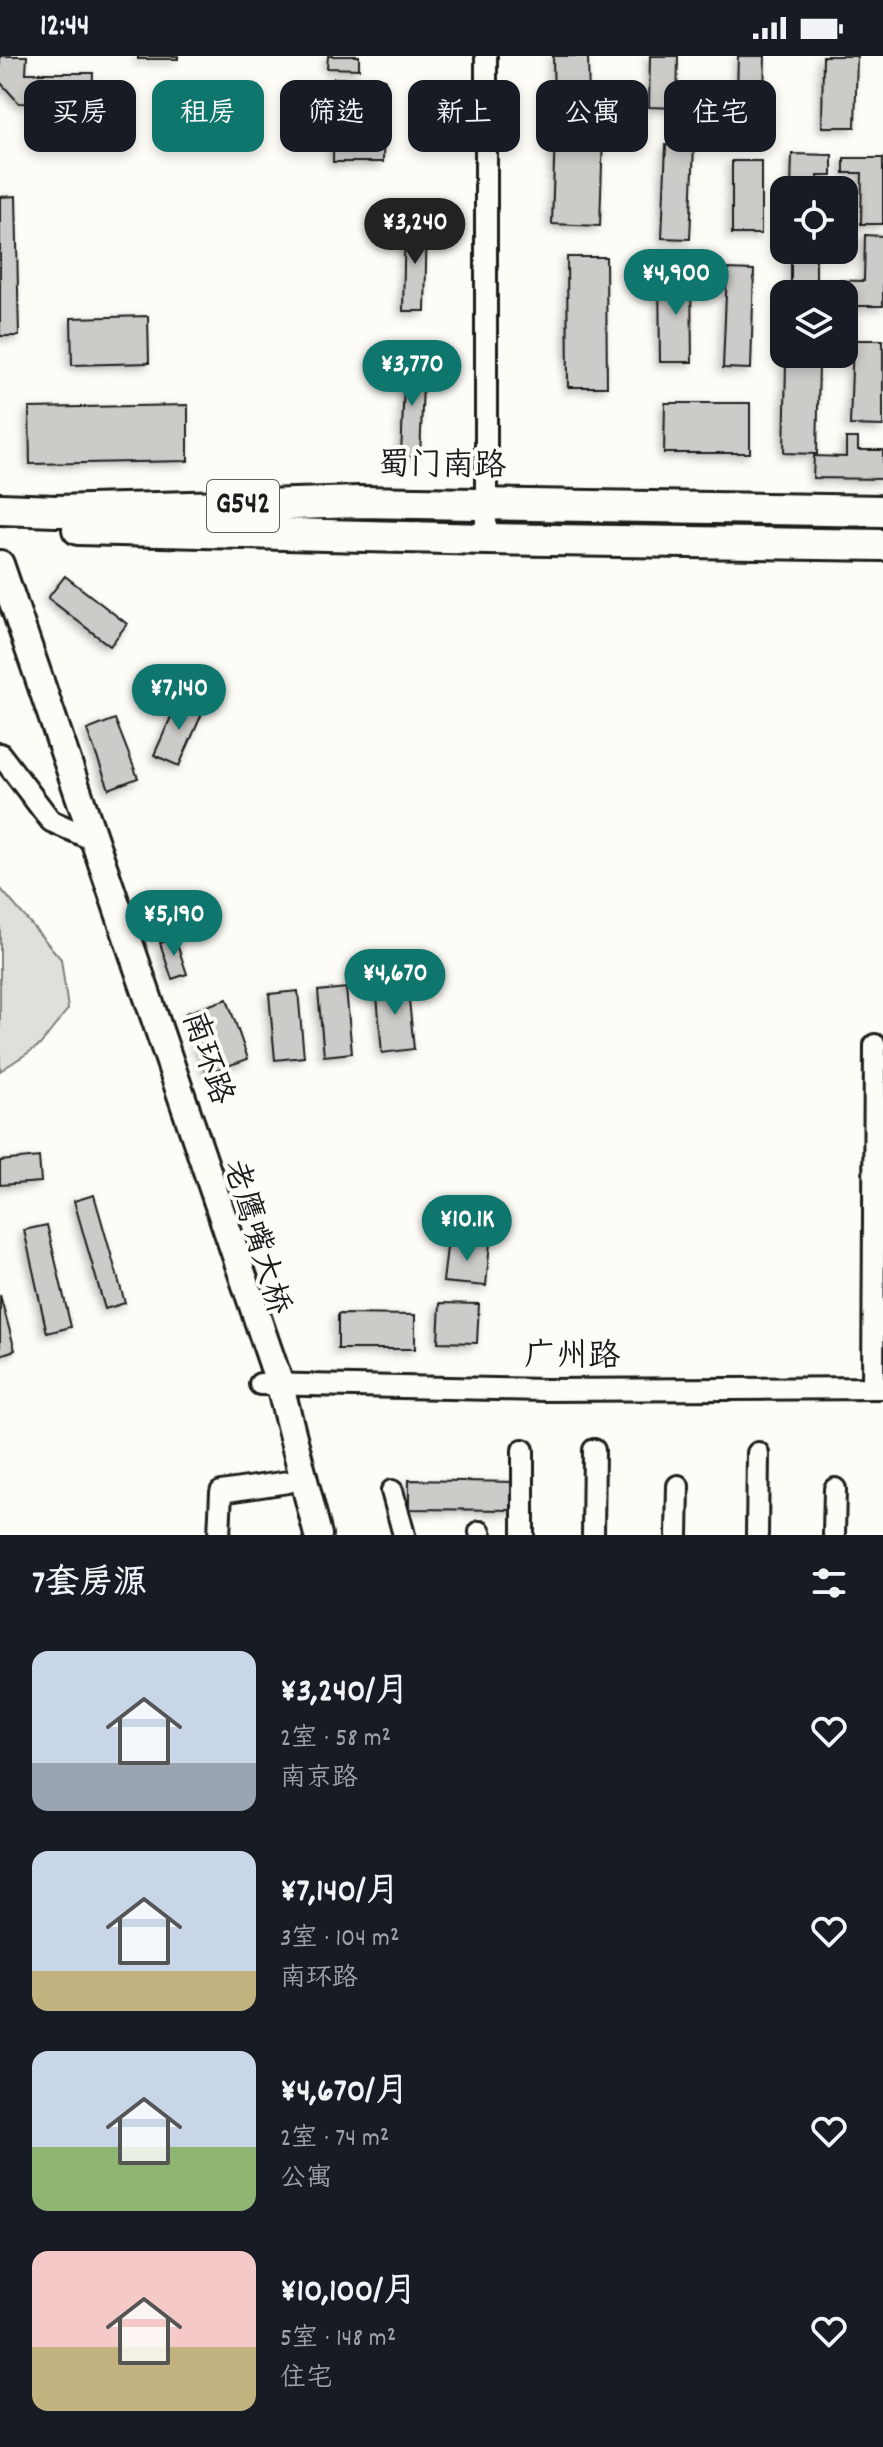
<!DOCTYPE html>
<html lang="zh">
<meta charset="utf-8">
<style>
:root{--surface:#171b24;--page:#20242c;--text:#f1f3f6;--muted:#9ea1a6;--accent:#0f766e}
body{margin:0;font-family:Dekko,"LXGW WenKai TC",sans-serif;background:var(--page);color:var(--text);height:100vh;display:flex;flex-direction:column;font-size:30px;white-space:nowrap}
*{box-sizing:border-box;margin:0}
p{font-size:26px;color:var(--muted)}
.icon{flex:none;width:44px;height:44px;fill:none;stroke:currentColor;stroke-width:2;stroke-linecap:round;stroke-linejoin:round}
.map{position:relative;height:1479px;overflow:hidden}
.details{display:flex;flex-direction:column;background:var(--surface);flex:1}
.details>*{flex:none}
.guide{position:absolute;left:24px;top:24px;width:836px;height:72px;display:flex;gap:16px}
.controls{position:absolute;left:770px;top:120px;display:grid;gap:16px}
.controls a{display:grid;place-items:center;width:88px;height:88px;border-radius:16px;background:var(--surface);box-shadow:0 4px 12px #0003;font-size:40px}
.price{position:absolute;translate:-50% -68px;padding:0 18px;border-radius:28px;background:var(--accent);color:#fff;font-size:26px;line-height:52px;filter:drop-shadow(0 2px 4px #0008)}
.price::after{content:'';position:absolute;left:50%;top:48px;width:24px;height:18px;margin-left:-12px;background:inherit;clip-path:polygon(0 0,100% 0,50% 100%)}
.price.selected{background:#222;color:#fff}
ul{padding:0;list-style:none}
li{display:flex;align-items:center;gap:24px;height:200px;padding:0 32px}
li span{display:grid;place-items:center;flex:none;width:224px;height:160px;border-radius:16px;color:#555}
li>.icon{margin-inline-start:auto}
span .icon{width:96px;height:96px;fill:#fffc;stroke-width:1}
li b{font-size:34px}
h2{display:flex;justify-content:space-between;align-items:center;height:96px;padding:0 32px;font-size:34px}
.pill{padding:0 28px;border-radius:16px;background:var(--surface);box-shadow:0 4px 12px #0003;font-size:28px;line-height:72px}
.pill.selected{background:var(--accent);color:#fff}
.status{display:flex;justify-content:space-between;align-items:center;height:56px;padding:0 40px;background:var(--surface);direction:ltr}
.status svg{height:22px;fill:currentColor}
.map>svg:first-child{display:block}
.green{fill:#e0dfdb;stroke:#7e7e7c;stroke-width:2}
.building{fill:#cccbc8;stroke:#1c1c1c;stroke-width:2;filter:url(#shadow)}
.lines{fill:none;stroke-linecap:round;stroke-linejoin:round}
.minor-casing{stroke:#1c1c1c;stroke-width:26}
.major-casing{stroke:#1c1c1c;stroke-width:32}
.highway-casing{stroke:#1c1c1c;stroke-width:36}
.minor{stroke:#fdfcf7;stroke-width:20}
.major{stroke:#fdfcf7;stroke-width:26}
.highway{stroke:#fdfcf7;stroke-width:30}
.labels{text-anchor:middle;dominant-baseline:central;stroke-width:8;stroke-linejoin:round;paint-order:stroke}
.shield{fill:#fdfcf7;stroke:#605f5e;stroke-width:2}
.shield-label{font-size:30px;font-weight:bold;fill:#1c1c1c}
.street-label{font-size:32px;fill:#1c1c1c;stroke:#fdfcf7}
</style>
<div class="status"><b>12:44</b><svg viewBox="0 0 49 12"><path d="M0 12V9h3v3zM5 12V6h3v6zM10 12V3h3v9zM15 12V0h3v12zM26 1h20v11H26zM47 4h2v5h-2z"/></svg></div>
<div class="map">
<svg width="883" height="1479" viewBox="0 0 883 1479">
<defs>
<filter id="shadow"><feDropShadow dx="-3.5" dy="3.5" stdDeviation="4" flood-color="#0004"/></filter>
</defs>
<rect width="100%" height="100%" fill="#fdfcf7"/>
<filter id="ink" filterUnits="userSpaceOnUse"><feTurbulence type="fractalNoise" baseFrequency=".0125" numOctaves="2"/><feDisplacementMap in="SourceGraphic" scale="16" xChannelSelector="R" yChannelSelector="G"/><feConvolveMatrix kernelMatrix="1 2 1 2 8 2 1 2 1" color-interpolation-filters="sRGB"/></filter>
<g filter="url(#ink)">
<path class="green" d="M0 832 61 903 68 953 40 989 0 1015Z"/>
<path class="building" d="M0 0H27L26 17H93L92 48 19 47 0 26Z
M138 0H178V3H138Z
M328 0H359V13L327 12Z
M553 0H588L589 46 554 47Z
M650 0H678L677 52 649 51Z
M738 0H765L763 76H736Z
M823 0H857L855 71H822Z
M334 22 385 23 383 106H333Z
M555 77 603 78 600 170 552 168Z
M666 89 694 90 690 183 662 182Z
M792 98 832 99V120H818L817 134H791Z
M844 102H883V168H861L862 117H844Z
M732 105H761V178H732Z
M16 140 19 280H0V141Z
M405 164H427L425 255H403Z
M865 179 883 180V250H844V238H791V194H816V224L864 225Z
M567 201H606L607 331H568Z
M727 213 754 214 751 313 723 312Z
M659 216H691L692 306H660Z
M148 260 149 307 72 309 71 262Z
M853 284H883V370L850 369Z
M405 303 424 304 420 401 401 400Z
M786 308 819 309 817 398 784 397Z
M665 347H750V397H664Z
M188 349V405L30 408 29 352Z
M846 382H858V394H883V423L813 422 814 400 846 401Z
M65 520 127 568 110 590 48 542Z
M179 643 204 653 179 710 154 699Z
M115 663 138 722 109 733 87 674Z
M175 882 187 918 172 923 160 887Z
M407 924 414 993 382 997 376 928Z
M346 932 352 997 324 1000 318 935Z
M298 935 304 1001 275 1004 269 938Z
M227 943 248 1003 207 1017 186 957Z
M39 1101 41 1126 0 1129V1105Z
M94 1139 125 1247 105 1253 74 1145Z
M47 1169 71 1271 47 1277 24 1174Z
M448 1183 490 1187 486 1230 443 1226Z
M0 1239 15 1294 0 1299Z
M440 1247 479 1248 477 1287 438 1286Z
M338 1258 415 1259V1293H338Z
M409 1424 516 1426 515 1454 409 1453Z"/>
<g class="lines">
<defs>
<path id="minor" d="M486 0V483
M0 698 51 765 94 784
M260 1328 545 1334 883 1332
M873 1332 875 989
M392 1435 404 1479
M480 1476 481 1479
M219 1479 221 1436 288 1426
M523 1479V1394
M593 1479 594 1394
M677 1479 678 1430
M757 1479 758 1397
M834 1479 835 1433"/>
<path id="major" d="M0 508 279 1326 318 1479"/>
<path id="highway" d="M0 453 56 455 359 446 883 455
M78 473 486 483 883 489"/>
</defs>
<use href="#minor" class="minor-casing"/>
<use href="#major" class="major-casing"/>
<use href="#highway" class="highway-casing"/>
<use href="#minor" class="minor"/>
<use href="#major" class="major"/>
<use href="#highway" class="highway"/>
</g>
</g>
<g class="labels">
<rect class="shield" x="207" y="424" width="72" height="52" rx="6"/>
<g class="shield-label">
<text x="243" y="450">G542</text>
</g>
<g class="street-label">
<text transform="translate(442 412) rotate(1)">蜀门南路</text>
<text transform="translate(205 1003) rotate(71)">南环路</text>
<text transform="translate(254 1182) rotate(73)">老鹰嘴大桥</text>
<text x="572" y="1303">广州路</text>
</g>
</g>
</svg>
<div class="controls">
<a><svg class="icon" aria-label="locate" viewBox="0 0 24 24"><circle cx="12" cy="12" r="6"/><path d="M12 2v4M12 18v4M2 12h4M18 12h4"/></svg></a>
<a><svg class="icon" aria-label="layers" viewBox="0 0 24 24"><path d="M12 4l9 5-9 5-9-5zM3 14l9 5 9-5"/></svg></a>
</div>
<b class="price selected" style="left:415px;top:210px">¥3,240</b>
<b class="price" style="left:676px;top:261px">¥4,900</b>
<b class="price" style="left:412px;top:352px">¥3,770</b>
<b class="price" style="left:179px;top:676px">¥7,140</b>
<b class="price" style="left:174px;top:902px">¥5,190</b>
<b class="price" style="left:395px;top:961px">¥4,670</b>
<b class="price" style="left:467px;top:1207px">¥10.1K</b>
<div class="guide">
<a class="pill">买房</a>
<a class="pill selected">租房</a>
<a class="pill">筛选</a>
<a class="pill">新上</a>
<a class="pill">公寓</a>
<a class="pill">住宅</a>
</div>
</div>
<section class="details">
<h2>7套房源<svg class="icon" aria-label="filters" viewBox="0 0 24 24"><path d="M4 7h16M4 17h16"/><circle cx="9" cy="7" r="2"/><circle cx="15" cy="17" r="2"/></svg></h2>
<ul>
<li><span style="background:linear-gradient(#c9d6e8 70%,#9aa5b1 0)"><svg class="icon" aria-label="home" viewBox="0 0 24 24"><path d="M3 11l9-7 9 7M6 9v11h12V9"/></svg></span><div><b>¥3,240/月</b><p>2室 · 58 m²</p><p>南京路</p></div><svg class="icon" aria-label="heart" viewBox="0 0 24 24"><path d="M12 20l-8-8c-3-5 5-10 8-4 3-6 11-1 8 4z"/></svg></li>
<li><span style="background:linear-gradient(#c9d6e8 75%,#c2b280 0)"><svg class="icon" aria-label="home" viewBox="0 0 24 24"><path d="M3 11l9-7 9 7M6 9v11h12V9"/></svg></span><div><b>¥7,140/月</b><p>3室 · 104 m²</p><p>南环路</p></div><svg class="icon" aria-label="heart" viewBox="0 0 24 24"><path d="M12 20l-8-8c-3-5 5-10 8-4 3-6 11-1 8 4z"/></svg></li>
<li><span style="background:linear-gradient(#c9d6e8 60%,#8fb573 0)"><svg class="icon" aria-label="home" viewBox="0 0 24 24"><path d="M3 11l9-7 9 7M6 9v11h12V9"/></svg></span><div><b>¥4,670/月</b><p>2室 · 74 m²</p><p>公寓</p></div><svg class="icon" aria-label="heart" viewBox="0 0 24 24"><path d="M12 20l-8-8c-3-5 5-10 8-4 3-6 11-1 8 4z"/></svg></li>
<li><span style="background:linear-gradient(#f6c9c9 60%,#c2b280 0)"><svg class="icon" aria-label="home" viewBox="0 0 24 24"><path d="M3 11l9-7 9 7M6 9v11h12V9"/></svg></span><div><b>¥10,100/月</b><p>5室 · 148 m²</p><p>住宅</p></div><svg class="icon" aria-label="heart" viewBox="0 0 24 24"><path d="M12 20l-8-8c-3-5 5-10 8-4 3-6 11-1 8 4z"/></svg></li>
</ul>
</section>
